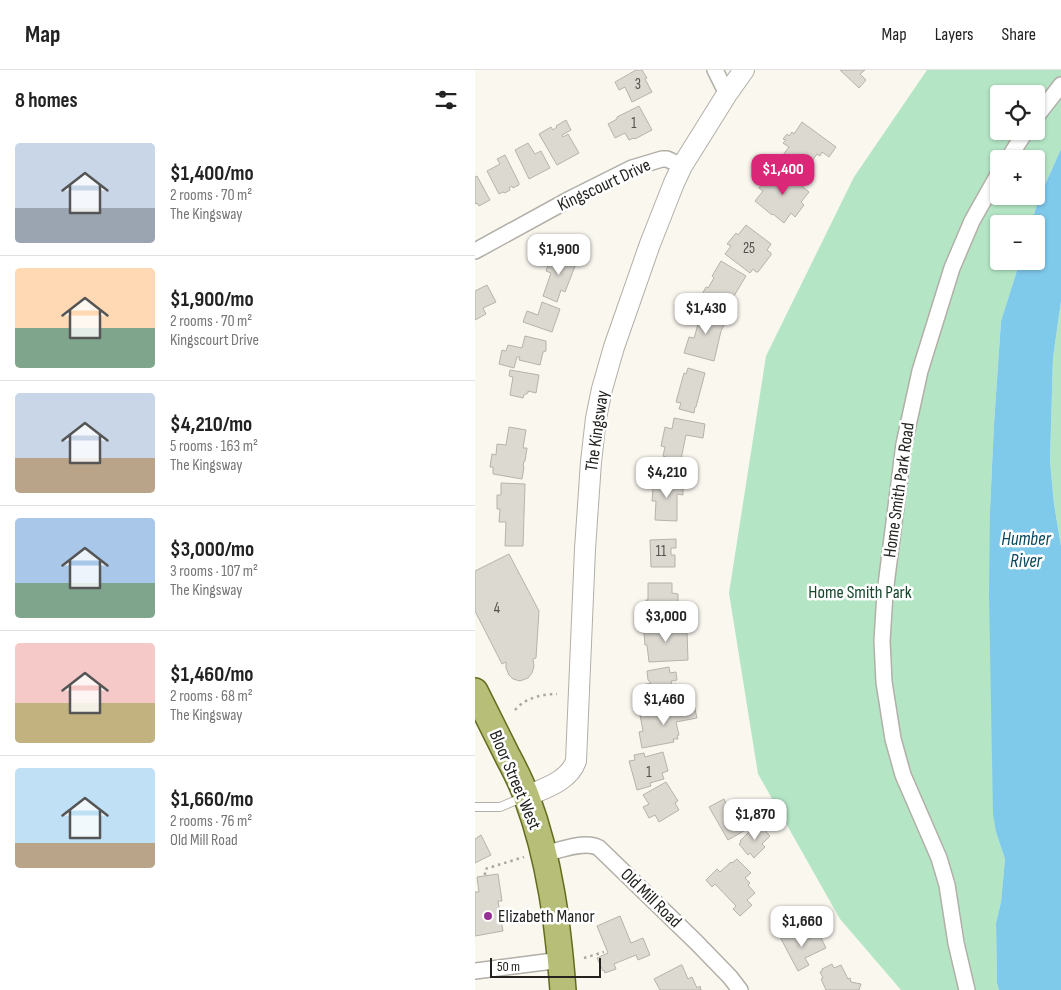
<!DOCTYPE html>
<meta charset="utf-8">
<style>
:root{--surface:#fff;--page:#f6f6f6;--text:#222;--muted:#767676;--line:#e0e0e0;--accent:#db2777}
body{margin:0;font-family:"Sofia Sans Condensed",sans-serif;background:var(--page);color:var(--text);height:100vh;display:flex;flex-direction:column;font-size:19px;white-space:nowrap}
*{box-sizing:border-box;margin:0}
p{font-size:16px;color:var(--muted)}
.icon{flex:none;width:28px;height:28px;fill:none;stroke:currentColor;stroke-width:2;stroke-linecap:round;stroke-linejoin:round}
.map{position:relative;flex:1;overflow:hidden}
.sheet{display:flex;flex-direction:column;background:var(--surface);width:475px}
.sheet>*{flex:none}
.tools{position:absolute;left:515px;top:15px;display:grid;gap:10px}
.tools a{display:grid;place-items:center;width:55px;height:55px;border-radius:5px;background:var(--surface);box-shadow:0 1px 4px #0004;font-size:25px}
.scale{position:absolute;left:15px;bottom:12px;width:111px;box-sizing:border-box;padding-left:5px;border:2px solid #242320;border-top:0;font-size:14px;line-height:18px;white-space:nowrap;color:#242320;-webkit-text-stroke:4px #fff;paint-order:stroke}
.price{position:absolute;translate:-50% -42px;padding:0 11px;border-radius:10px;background:#fff;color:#222;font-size:16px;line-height:32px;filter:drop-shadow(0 1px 2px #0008)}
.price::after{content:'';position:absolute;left:50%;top:30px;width:15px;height:11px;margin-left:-8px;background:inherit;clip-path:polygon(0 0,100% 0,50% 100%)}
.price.current{background:var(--accent);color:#fff}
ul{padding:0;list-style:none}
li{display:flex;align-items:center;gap:15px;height:125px;padding:0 15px}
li+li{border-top:1px solid var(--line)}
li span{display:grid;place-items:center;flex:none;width:140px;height:100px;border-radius:5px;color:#555}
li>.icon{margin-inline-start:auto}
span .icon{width:60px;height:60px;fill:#fffc;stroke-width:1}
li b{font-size:21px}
h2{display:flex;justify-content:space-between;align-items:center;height:60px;padding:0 15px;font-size:21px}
header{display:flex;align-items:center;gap:30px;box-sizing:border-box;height:70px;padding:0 25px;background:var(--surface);border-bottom:1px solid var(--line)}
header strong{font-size:24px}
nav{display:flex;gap:28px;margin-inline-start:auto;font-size:18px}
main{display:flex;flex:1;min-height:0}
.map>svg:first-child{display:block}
.green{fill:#b4e6c6;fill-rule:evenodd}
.water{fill:#7fc9eb}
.building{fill:#dcd9d1;stroke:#b6b3ac}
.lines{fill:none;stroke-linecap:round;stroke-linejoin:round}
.service-casing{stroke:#b2afa8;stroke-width:10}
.minor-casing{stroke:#b2afa8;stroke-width:18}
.tertiary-casing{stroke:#b2afa8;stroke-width:22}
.primary-casing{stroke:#636c1e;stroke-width:28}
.path{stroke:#aaa7a1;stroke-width:2.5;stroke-dasharray:2.5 4;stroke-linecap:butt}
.service{stroke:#fff;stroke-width:8}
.minor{stroke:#fff;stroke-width:15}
.tertiary{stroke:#fff;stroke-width:20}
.primary{stroke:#b6be77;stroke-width:25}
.poi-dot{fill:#973195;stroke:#fff;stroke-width:2}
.labels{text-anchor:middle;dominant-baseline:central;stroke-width:5;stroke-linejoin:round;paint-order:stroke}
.number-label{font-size:15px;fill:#52504c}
.street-label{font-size:18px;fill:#242320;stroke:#fff}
.park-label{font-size:18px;fill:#15472c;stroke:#fff}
.poi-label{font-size:18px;fill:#242320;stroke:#fff;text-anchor:start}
.water-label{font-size:19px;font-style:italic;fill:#07485f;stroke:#fff}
</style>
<header>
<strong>Map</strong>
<nav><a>Map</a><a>Layers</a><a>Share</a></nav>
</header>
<main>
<section class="sheet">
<h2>8 homes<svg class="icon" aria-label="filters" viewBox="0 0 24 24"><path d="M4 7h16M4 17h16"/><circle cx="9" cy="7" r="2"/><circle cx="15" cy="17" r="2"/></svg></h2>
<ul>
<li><span style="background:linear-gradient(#c9d6e8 65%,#9aa5b1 0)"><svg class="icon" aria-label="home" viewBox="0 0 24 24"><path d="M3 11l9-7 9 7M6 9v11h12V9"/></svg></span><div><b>$1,400/mo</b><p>2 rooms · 70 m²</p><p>The Kingsway</p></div></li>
<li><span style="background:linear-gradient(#ffd9b3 60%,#7fa58c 0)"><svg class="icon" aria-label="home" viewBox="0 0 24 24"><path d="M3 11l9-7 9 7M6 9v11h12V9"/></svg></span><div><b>$1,900/mo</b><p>2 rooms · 70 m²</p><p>Kingscourt Drive</p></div></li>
<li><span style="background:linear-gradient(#c9d6e8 65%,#b9a48a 0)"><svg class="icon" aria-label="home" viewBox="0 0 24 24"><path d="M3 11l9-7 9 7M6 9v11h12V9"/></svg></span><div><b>$4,210/mo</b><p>5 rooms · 163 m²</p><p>The Kingsway</p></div></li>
<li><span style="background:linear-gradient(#a9c7e8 65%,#7fa58c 0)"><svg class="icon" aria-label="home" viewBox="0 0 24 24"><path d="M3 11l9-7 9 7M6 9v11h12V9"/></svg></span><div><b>$3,000/mo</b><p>3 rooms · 107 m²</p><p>The Kingsway</p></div></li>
<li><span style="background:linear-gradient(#f6c9c9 60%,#c2b280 0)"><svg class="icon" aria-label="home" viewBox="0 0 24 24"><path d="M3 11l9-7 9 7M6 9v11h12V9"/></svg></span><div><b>$1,460/mo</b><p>2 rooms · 68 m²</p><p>The Kingsway</p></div></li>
<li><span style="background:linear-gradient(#bfe0f5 75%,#b9a48a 0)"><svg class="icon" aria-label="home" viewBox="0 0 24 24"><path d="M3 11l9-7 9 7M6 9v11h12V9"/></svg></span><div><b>$1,660/mo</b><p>2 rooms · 76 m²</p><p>Old Mill Road</p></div></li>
</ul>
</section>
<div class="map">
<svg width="586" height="920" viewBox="0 0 586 920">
<rect width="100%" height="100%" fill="#faf7ef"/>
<path class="green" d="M452 0H586V79L564 128 556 154H524V191H545L526 251 519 354 515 440 521 762 530 789 526 832 521 853 522 913 524 920H426L365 849 283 704 254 523 291 286 379 107ZM524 24H561V61H524ZM524 89H561V126H524Z
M586 231V476L579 434 575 391 578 288Z"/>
<path class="water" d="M586 79V231L578 288 575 391 579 434 586 476V920H524L522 913 521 853 526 832 530 789 521 762 518 744 514 524 515 440 519 354 526 251 545 191H561V154H556L564 128Z"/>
<path class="building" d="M161 0H167L172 8 170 9 177 22 157 32 150 17 144 20 140 12Z
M365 0H390L385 4 391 10 384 18Z
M164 36 177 60 160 69 159 68 154 70 150 63 140 68 133 54 142 49V47Z
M91 50 96 60 87 65 88 67 93 64 104 83 82 95 64 64 76 57 78 60 82 57 81 56Z
M327 52 361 77 354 87 347 82 345 86 342 84 327 105 305 89 314 77 308 73 311 70 308 69 312 64 314 66 317 62 319 64Z
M53 73 60 84 66 81 75 98 54 109 40 80Z
M30 85 44 113V115L38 118 37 116 34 118 35 120 30 123 28 122 24 124 12 101 25 94 22 89Z
M311 97 325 108 322 112 334 122 326 132 329 135 320 147 316 143 309 153 298 144 297 145 280 131 288 121 284 118 289 112 292 115 298 107 301 109Z
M2 106 15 130 4 136 2 133 0 134V107Z
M271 155 296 174 292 180 296 183V185L283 202H281L278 199 275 203 250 184 256 176 252 174 261 163 263 165Z
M83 184 102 191 90 222 86 220 82 232 68 226 76 203 71 201 77 185 83 187Z
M246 191 271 206 248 244 224 230 231 217 233 218 239 208 237 206Z
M12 215 21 232 8 238 11 244 0 250V221Z
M67 232 85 239 77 262 48 252 52 241 63 245Z
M226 237 252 249 246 261 239 291 209 283 214 267 219 268 224 251 221 249Z
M50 266 71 271V281L68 282 65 295 44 290 45 287H42L39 298 24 294 27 280 31 281 33 275 47 278Z
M213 298 230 303 221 337H220L219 343 204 339 206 333 201 332 209 303 211 304Z
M35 300 64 305 61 323 53 321V323L49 325 48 328 35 325 38 307 34 306Z
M199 348 230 354 228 368 211 365 206 389H204L203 395 190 393 191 387 188 386 190 377 186 376 190 357 197 359Z
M34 357 51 360 48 378H52L50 391H49L48 397H49L47 409 18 404V397H15L17 384 21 385 22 374 31 375Z
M182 410 208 411V425L202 424V451L180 450 181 431H177L178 418H181Z
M26 413 50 414 48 476H30L31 452H24L25 439H22V425H26Z
M201 469V478H196V485H200V497H176L175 470Z
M34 484 64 541 61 588 58 589 59 596 57 603 53 608 45 611 38 609 34 605 31 598V592L27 594 0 541V501Z
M173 513H197V523L203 524V542H194V544H173V540H171V530H173Z
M205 554V556L207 558V562H212L213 590 174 592 172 575H170L169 562H171L170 557Z
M194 597 195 603 201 602 202 610 196 611 197 615 201 614 203 616 204 618 202 620 197 621 198 628 177 634 176 632 172 633 168 615 176 613 173 610 172 601Z
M219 635 222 648 201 652 204 665 202 666 203 669H198L199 672 167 678 164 662 168 661 165 645Z
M188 682 193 701 187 703 189 709 175 713 176 716 162 720 154 691 160 690 159 685 169 683 170 687Z
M191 712 203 731 200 733 204 740 184 752 180 745 174 748 168 737 174 734 168 725Z
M249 729 253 738 259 735 261 740 267 737 273 748 270 750 274 758 253 770 234 737Z
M285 755 295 766 287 774 290 777 279 788 275 783 273 785 264 774 266 773 265 771 276 760Z
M6 765 16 785 0 793V769Z
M262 789 276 803 270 808 275 813 273 815 280 823 272 830 277 835 265 846 258 839 261 836 240 814 237 817 231 810 242 799 245 802 256 792 257 793Z
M23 804 27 831H23L28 861 0 866V822H4L2 807Z
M145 846 156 873 168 868 175 885 163 890 161 885 139 894 141 899 130 903 129 900 128 901 122 888 133 883 122 856Z
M320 860 324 868 329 866 332 870 344 864 351 878 330 888 334 895 323 901 305 867Z
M357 894 359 898 366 895 373 909 375 908 376 912 386 914 384 920H351L346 909 348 908 345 902 347 901V899Z
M206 895H207L213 909 217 907 222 918 225 916 226 920H185L179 909Z"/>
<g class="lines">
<defs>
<path id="service" d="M0 737H25L49 727"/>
<path id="minor" d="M240 0 252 24
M561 47 586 15
M533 89 551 61
M0 181 95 129 157 98 187 89H192L207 96
M70 784C84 780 111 770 124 778L221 872 255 907 265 920
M0 901 86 890
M492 920 481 873 472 815 464 788 428 705 418 669 409 612 407 571 410 523 429 374 445 301 477 198 497 151 524 103"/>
<path id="tertiary" d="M52 726C70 718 94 711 101 691L110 479 116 392 121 348 127 319 139 277 175 174 199 113 207 96 252 24 269 0"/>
<path id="primary" d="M0 621C11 643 22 665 33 687 40 700 47 714 52 728 75 790 83 855 88 920"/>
</defs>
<use href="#service" class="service-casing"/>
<use href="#minor" class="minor-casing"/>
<use href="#tertiary" class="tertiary-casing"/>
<use href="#primary" class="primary-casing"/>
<path class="path" d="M40 640C50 628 67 624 82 624
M10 805V799L49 787
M109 888 129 882"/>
<use href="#service" class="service"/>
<use href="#minor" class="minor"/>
<use href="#tertiary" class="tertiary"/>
<use href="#primary" class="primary"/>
</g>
<circle class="poi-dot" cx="13" cy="846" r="5"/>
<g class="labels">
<g class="number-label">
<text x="163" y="14">3</text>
<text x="159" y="53">1</text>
<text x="274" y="178">25</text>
<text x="186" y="481">11</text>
<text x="22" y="538">4</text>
<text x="174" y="702">1</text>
</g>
<g class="street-label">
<text transform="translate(129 115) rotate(-25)">Kingscourt Drive</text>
<text transform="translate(122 361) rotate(-82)">The Kingsway</text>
<text transform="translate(424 420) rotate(-82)">Home Smith Park Road</text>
<text transform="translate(40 710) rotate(67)">Bloor Street West</text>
<text transform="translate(176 828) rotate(44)">Old Mill Road</text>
</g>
<g class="park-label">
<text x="385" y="522">Home Smith Park</text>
</g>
<g class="poi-label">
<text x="23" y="846">Elizabeth Manor</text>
</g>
<g class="water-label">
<text x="551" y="469">Humber<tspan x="551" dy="22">River</tspan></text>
</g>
</g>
</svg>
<div class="tools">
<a><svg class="icon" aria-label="locate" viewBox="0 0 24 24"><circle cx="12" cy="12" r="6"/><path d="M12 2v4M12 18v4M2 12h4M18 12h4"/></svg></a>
<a>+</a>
<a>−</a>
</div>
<div class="scale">50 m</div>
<b class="price current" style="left:308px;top:126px">$1,400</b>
<b class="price" style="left:84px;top:206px">$1,900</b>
<b class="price" style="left:231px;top:265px">$1,430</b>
<b class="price" style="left:192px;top:429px">$4,210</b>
<b class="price" style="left:191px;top:573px">$3,000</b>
<b class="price" style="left:189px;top:656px">$1,460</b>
<b class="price" style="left:280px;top:771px">$1,870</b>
<b class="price" style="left:327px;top:878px">$1,660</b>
</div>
</main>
